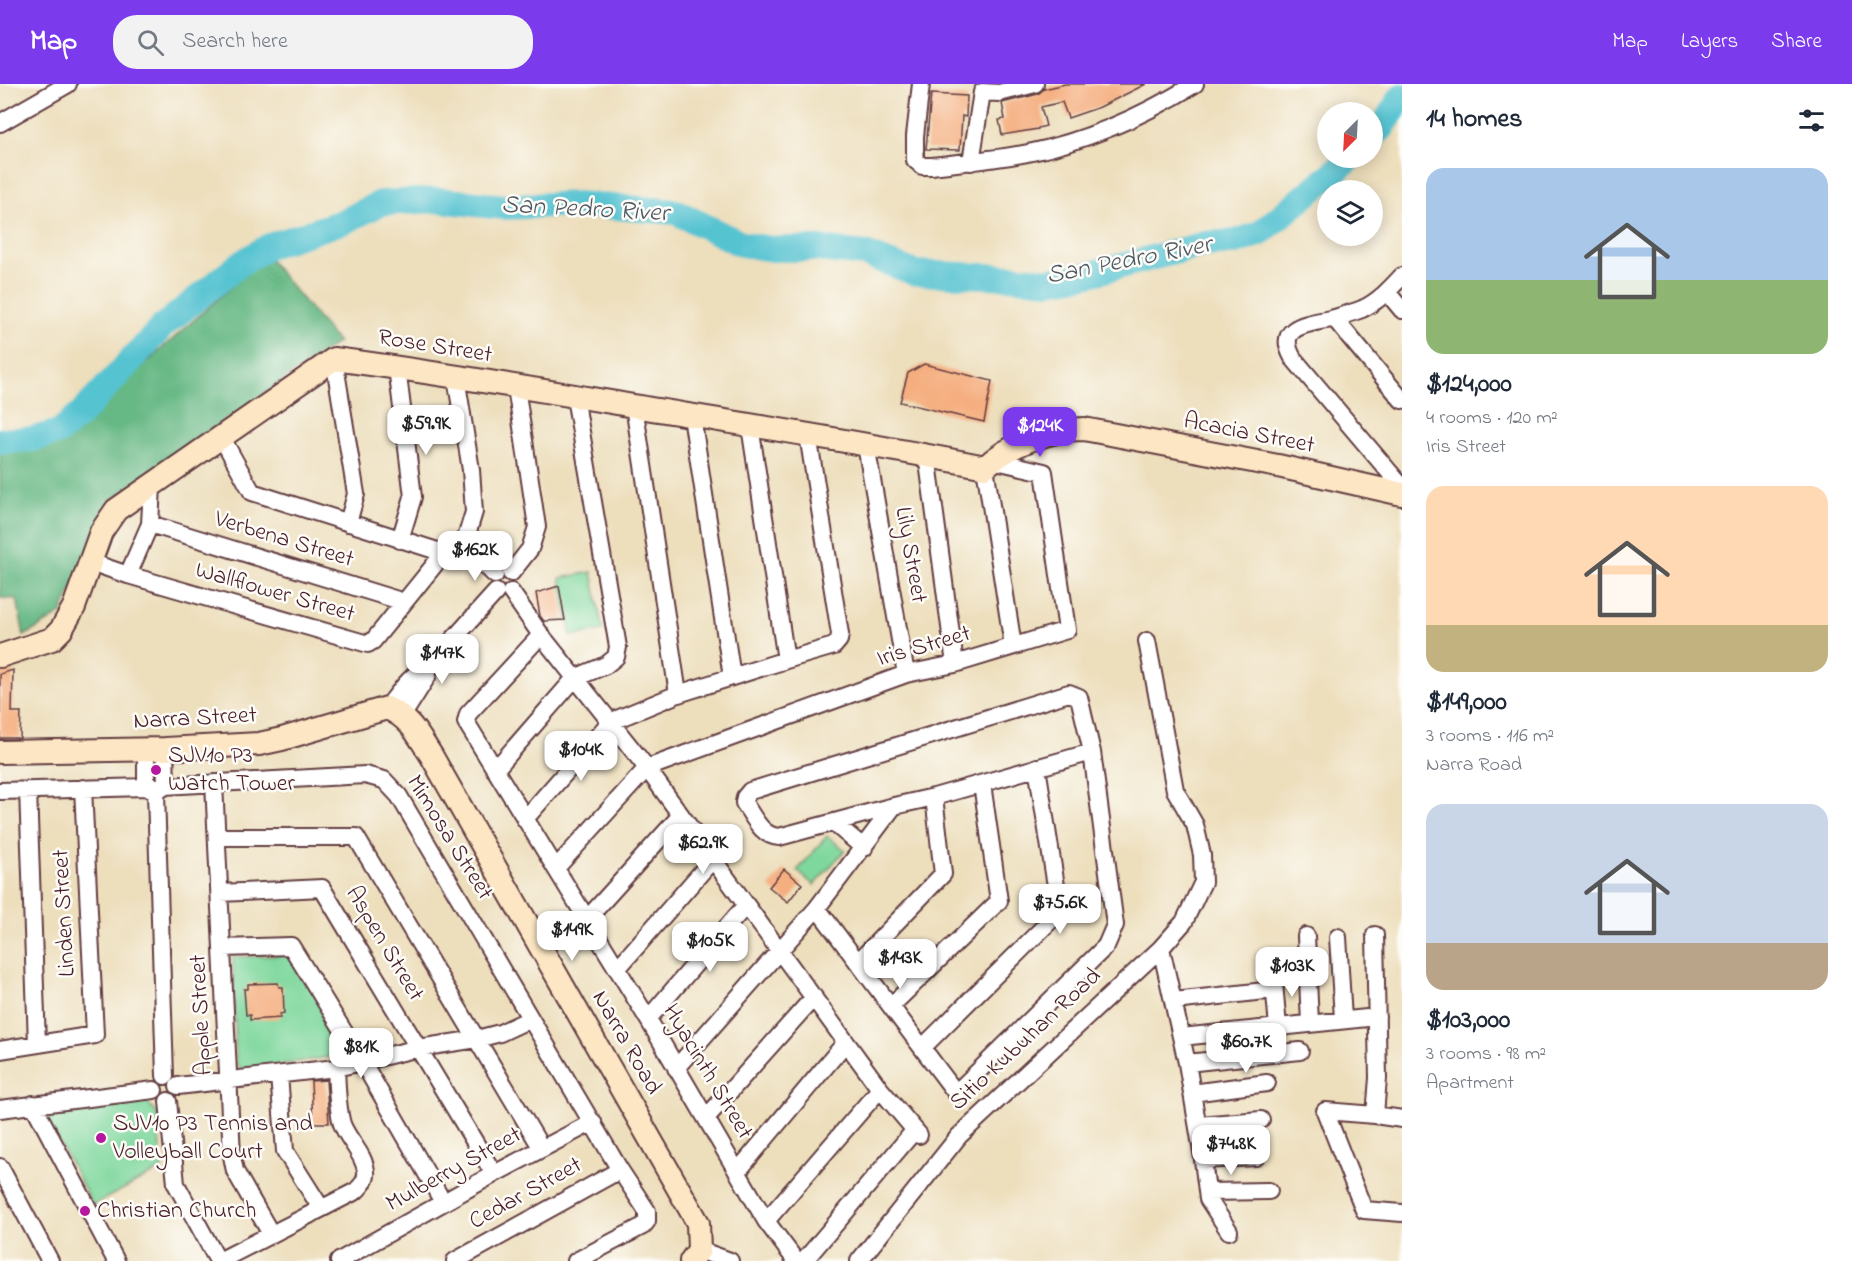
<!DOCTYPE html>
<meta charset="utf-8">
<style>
:root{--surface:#fff;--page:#f2f2f3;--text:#1f2937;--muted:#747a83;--accent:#7c3aed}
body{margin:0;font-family:"Indie Flower",sans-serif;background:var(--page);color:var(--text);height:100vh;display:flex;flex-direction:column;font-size:22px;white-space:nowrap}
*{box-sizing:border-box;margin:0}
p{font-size:20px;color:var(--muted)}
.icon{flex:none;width:33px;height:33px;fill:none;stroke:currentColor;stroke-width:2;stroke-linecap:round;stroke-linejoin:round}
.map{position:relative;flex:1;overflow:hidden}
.sheet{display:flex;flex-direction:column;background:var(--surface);width:450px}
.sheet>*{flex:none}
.needle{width:39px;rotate:204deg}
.fabs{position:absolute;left:1317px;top:18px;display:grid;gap:12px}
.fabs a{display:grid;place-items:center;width:66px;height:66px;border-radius:50%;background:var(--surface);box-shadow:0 3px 15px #0003;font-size:30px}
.price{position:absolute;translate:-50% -51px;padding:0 14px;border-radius:12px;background:#fff;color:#222;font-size:20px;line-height:39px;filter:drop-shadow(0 2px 3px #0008)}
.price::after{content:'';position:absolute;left:50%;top:36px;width:18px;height:14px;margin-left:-9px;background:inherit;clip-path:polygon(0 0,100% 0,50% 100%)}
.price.active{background:var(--accent);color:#fff}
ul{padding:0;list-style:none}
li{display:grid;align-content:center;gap:12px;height:318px;padding:0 24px}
li span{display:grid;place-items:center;height:186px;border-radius:18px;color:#555}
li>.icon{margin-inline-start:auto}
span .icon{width:108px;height:108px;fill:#fffc;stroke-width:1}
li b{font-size:26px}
h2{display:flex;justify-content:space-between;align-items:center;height:72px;padding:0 24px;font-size:26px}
header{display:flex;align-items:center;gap:36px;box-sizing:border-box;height:84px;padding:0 30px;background:var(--accent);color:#fff}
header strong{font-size:28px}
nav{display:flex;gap:33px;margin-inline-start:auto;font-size:21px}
.search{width:420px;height:54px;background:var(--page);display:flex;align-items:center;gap:15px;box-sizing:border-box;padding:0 21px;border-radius:24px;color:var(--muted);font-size:22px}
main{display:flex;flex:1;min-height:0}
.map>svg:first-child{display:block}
.green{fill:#7ed79c;stroke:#647b64;stroke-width:1.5}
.forest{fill:#66b884;stroke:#586c58;stroke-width:1.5}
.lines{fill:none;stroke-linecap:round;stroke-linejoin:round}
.river{stroke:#57c3d1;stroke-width:26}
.building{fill:#f5ae7f}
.street-casing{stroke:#623c41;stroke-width:20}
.secondary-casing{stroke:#623c41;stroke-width:26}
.street{stroke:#fff;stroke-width:16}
.secondary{stroke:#fce6c4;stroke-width:22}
.poi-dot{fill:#b5179e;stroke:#fdfcf7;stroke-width:2}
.labels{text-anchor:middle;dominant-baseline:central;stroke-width:5;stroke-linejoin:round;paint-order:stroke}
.street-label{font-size:24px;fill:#4a1f2b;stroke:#fdfcf7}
.poi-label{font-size:24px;fill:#4a1f2b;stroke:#fdfcf7;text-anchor:start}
.water-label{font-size:26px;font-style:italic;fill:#4f5865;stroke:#fdfcf7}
</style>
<header>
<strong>Map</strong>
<div class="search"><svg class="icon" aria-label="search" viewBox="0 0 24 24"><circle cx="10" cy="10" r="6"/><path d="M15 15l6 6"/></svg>Search here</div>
<nav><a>Map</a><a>Layers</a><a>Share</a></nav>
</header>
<main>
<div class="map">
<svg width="1402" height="1177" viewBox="0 0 1402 1177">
<rect width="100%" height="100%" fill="#fdfcf7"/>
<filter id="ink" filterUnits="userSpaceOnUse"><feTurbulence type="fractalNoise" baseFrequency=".0167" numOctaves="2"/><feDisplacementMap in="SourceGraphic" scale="12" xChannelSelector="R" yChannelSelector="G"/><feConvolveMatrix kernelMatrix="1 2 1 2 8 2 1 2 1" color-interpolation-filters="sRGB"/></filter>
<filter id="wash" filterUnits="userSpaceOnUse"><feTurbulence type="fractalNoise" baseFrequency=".008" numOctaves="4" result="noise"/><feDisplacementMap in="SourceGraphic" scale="24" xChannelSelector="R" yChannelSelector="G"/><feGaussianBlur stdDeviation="1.35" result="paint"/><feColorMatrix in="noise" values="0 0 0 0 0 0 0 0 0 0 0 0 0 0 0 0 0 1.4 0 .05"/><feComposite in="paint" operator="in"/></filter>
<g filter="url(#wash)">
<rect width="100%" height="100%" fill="#eddebc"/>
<path class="green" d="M592 488 603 547 571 552 560 494Z
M827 752 845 766 814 801 797 787Z
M293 871 348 964 343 971 244 986 236 980 233 873Z
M136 1015 147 1018 157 1029 162 1085 93 1121 47 1036 53 1028Z"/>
<path class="forest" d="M266 172 338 258 111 416 61 530 24 552 17 515 0 514V366L57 358Z"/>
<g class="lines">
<path class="river" d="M1372 53 1382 44 1402 12
M0 357 33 355 59 348 81 330 163 242 241 179 269 162 345 137 381 119 438 116 504 123 577 120 676 128 741 160 772 165H818L865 170 915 189 1009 193 1049 197 1086 191 1205 160 1236 158 1259 150 1351 74"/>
</g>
<g id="blocks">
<path class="building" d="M1065 0H1146L1100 23 1068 34 1062 18 1041 23 1046 42 1038 44V45L1002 51 999 36 1005 35 1002 19 1038 10 1044 5Z
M931 10 967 12 966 33 962 32 960 66 926 65Z
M924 280 992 297 984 338 900 318 908 289Z
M559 502 565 536 544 537 540 532 536 509Z
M13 586 12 628H21L20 654H0V590Z
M784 785 802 800 788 818 769 803Z
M278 899 279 903H283L284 929 280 930V934L250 936V931H246L244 905H248V900Z
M326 996 329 1039H313L311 997Z"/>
</g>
</g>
<g filter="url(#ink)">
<use href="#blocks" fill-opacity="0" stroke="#623c41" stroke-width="1.5"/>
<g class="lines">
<defs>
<path id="street" d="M921 0 915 52V76L922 82H932C964 78 996 75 1028 69 1088 57 1143 32 1195 0
M0 39 68 0
M971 78 982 8 999 9 1035 0
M1402 192C1391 204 1378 218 1362 225 1352 229 1341 232 1331 235 1307 240 1275 242 1293 274L1402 403
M1387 208 1402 226
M1334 234 1402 316
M334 275 356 410 348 439
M397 283 413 413 400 456
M456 293 471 386 474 428 462 467
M634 322 678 610
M692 332 732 593
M750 342 786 576 834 562 839 556 840 550 808 351
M222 354 252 408 444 469C470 466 477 473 495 491
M866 361 906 590
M927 371 955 580
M985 383 1013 562
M150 440 404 518
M90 478 128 491 368 560 373 557 444 469
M511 489 530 465 537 443 516 303
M128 491 150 440 152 402
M511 508 541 551 643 679 880 1005 919 1051
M541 551 468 630 466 638 648 935 766 1137 796 1177
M387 624C400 607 411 590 430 581L496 508
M403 631 427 593 430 581
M146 666V703L155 708
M495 686 575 594 606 581 616 573 618 563 575 313
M214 699 232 1072 235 1087 271 1150
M28 706 37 960
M0 707 146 703 365 691 384 696 399 712 620 1086 647 1127V1137L643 1142 576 1177
M156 708 166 702 165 665
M156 709 165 992
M894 722 779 753C761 752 754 733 744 719L745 713 750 707 1069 609 1079 613 1092 668
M525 735 610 638 678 610 786 576
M834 739 864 764
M218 753H356L542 1065
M556 784 647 684 906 590 955 580 1067 546 1044 388 992 376
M220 809 322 804 494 1090
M587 835 681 731
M1375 851 1378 994 1375 1031 1325 1027 1364 1126 1402 1129
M1306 852 1310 939
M1338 853 1343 935
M223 864 291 862 362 977 443 1118
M1161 864 1187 979 1202 1068 1208 1115 1229 1147
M858 878 943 790 934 713
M617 885 713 775
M1273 888 1278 943
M1174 917 1274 906
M891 922 999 817 982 700
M648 935 746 821
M1181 953 1377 933
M922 964 1060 827 1037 683
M0 966 95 951 83 704
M1187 979 1300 967
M676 984 817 824 894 722 934 713 1092 668 1115 841 1106 862 956 1009 817 824
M279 991 285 1067 321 1124
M178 1002 336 984 419 964 477 955 500 949 530 935
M1192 1009 1267 999
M168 1017 176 1100 218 1177
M33 1020 116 1177
M0 1025 154 1006
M1375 1031 1402 1035
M706 1034 814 913
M1198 1041 1261 1036
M1203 1076 1256 1073
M0 1083 50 1177
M738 1087 846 958
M1207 1108 1269 1107
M766 1137 880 1005
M699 1166 730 1177
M219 1177 356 1107C362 1101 367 1096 366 1087 364 1070 348 1056 342 1040 337 1023 337 1002 336 984
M339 1177 494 1090 593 1038
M455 1177 620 1086
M804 1177 914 1047
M859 1177 959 1052 1161 864 1184 838 1203 798 1202 771 1195 741 1175 706 1147 557"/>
<path id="secondary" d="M0 572 52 555 61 546 74 523 101 448 116 426 334 275C443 289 550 308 658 326 767 344 877 361 985 383 1010 360 1051 345 1084 345L1278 382 1402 410
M0 668 165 665 259 660 282 655 387 624C411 635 417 650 431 671L698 1139 699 1166 691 1177"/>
</defs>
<use href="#street" class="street-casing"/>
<use href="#secondary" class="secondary-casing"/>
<use href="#street" class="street"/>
<use href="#secondary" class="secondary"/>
</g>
</g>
<g class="poi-dot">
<circle cx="156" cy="686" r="6"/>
<circle cx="101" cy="1054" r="6"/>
<circle cx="85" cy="1127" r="6"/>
</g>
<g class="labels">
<g class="street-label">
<text transform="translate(435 263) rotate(9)">Rose Street</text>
<text transform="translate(1249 350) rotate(11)">Acacia Street</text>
<text transform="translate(284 456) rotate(17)">Verbena Street</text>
<text transform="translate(910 471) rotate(80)">Lily Street</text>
<text transform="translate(275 509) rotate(16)">Wallflower Street</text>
<text transform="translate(924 563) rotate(-16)">Iris Street</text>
<text transform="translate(195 635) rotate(-3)">Narra Street</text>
<text transform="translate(449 754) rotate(58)">Mimosa Street</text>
<text transform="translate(65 829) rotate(-93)">Linden Street</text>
<text transform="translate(384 860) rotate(59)">Aspen Street</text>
<text transform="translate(202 931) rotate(-93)">Apple Street</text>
<text transform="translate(1026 956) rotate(-43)">Sitio Kubuhan Road</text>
<text transform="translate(626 959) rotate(60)">Narra Road</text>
<text transform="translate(707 988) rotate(59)">Hyacinth Street</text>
<text transform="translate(454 1086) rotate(-29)">Mulberry Street</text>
<text transform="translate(526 1110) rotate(-29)">Cedar Street</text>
</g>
<g class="poi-label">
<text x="168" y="672">SJV10 P3<tspan x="168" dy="28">Watch Tower</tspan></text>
<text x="113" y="1040">SJV10 P3 Tennis and<tspan x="113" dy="28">Volleyball Court</tspan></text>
<text x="97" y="1127">Christian Church</text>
</g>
<g class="water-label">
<text transform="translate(585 126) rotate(3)">San Pedro River</text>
<text transform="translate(1129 177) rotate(-11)">San Pedro River</text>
</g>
</g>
</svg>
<div class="fabs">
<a><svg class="needle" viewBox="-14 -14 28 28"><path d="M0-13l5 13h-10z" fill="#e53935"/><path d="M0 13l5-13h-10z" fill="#747a83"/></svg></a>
<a><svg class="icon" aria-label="layers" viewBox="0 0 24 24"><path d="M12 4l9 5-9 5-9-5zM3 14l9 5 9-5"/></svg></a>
</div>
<b class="price" style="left:426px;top:372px">$59.9K</b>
<b class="price active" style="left:1040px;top:374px">$124K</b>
<b class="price" style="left:475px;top:498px">$162K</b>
<b class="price" style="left:442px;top:601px">$147K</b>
<b class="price" style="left:581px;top:698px">$104K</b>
<b class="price" style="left:703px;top:791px">$62.9K</b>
<b class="price" style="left:1060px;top:851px">$75.6K</b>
<b class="price" style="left:572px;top:878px">$149K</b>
<b class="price" style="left:710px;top:889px">$105K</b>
<b class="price" style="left:900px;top:906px">$143K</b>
<b class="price" style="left:1292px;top:914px">$103K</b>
<b class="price" style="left:1246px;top:990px">$60.7K</b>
<b class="price" style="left:361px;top:995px">$81K</b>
<b class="price" style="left:1231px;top:1092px">$74.8K</b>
</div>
<section class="sheet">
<h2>14 homes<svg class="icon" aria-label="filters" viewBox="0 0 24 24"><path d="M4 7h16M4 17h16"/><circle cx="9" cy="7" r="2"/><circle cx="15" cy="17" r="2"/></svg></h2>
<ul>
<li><span style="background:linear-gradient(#a9c7e8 60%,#8fb573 0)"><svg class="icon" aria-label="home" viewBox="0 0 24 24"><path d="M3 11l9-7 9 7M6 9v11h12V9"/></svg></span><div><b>$124,000</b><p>4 rooms · 120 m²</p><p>Iris Street</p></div></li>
<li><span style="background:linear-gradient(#ffd9b3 75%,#c2b280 0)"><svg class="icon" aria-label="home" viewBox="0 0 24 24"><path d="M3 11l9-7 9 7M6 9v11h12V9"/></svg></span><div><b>$149,000</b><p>3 rooms · 116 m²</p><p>Narra Road</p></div></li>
<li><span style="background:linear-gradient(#c9d6e8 75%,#b9a48a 0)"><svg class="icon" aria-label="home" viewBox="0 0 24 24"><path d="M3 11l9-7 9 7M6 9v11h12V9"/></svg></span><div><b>$103,000</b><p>3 rooms · 98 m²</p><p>Apartment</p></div></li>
</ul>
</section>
</main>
